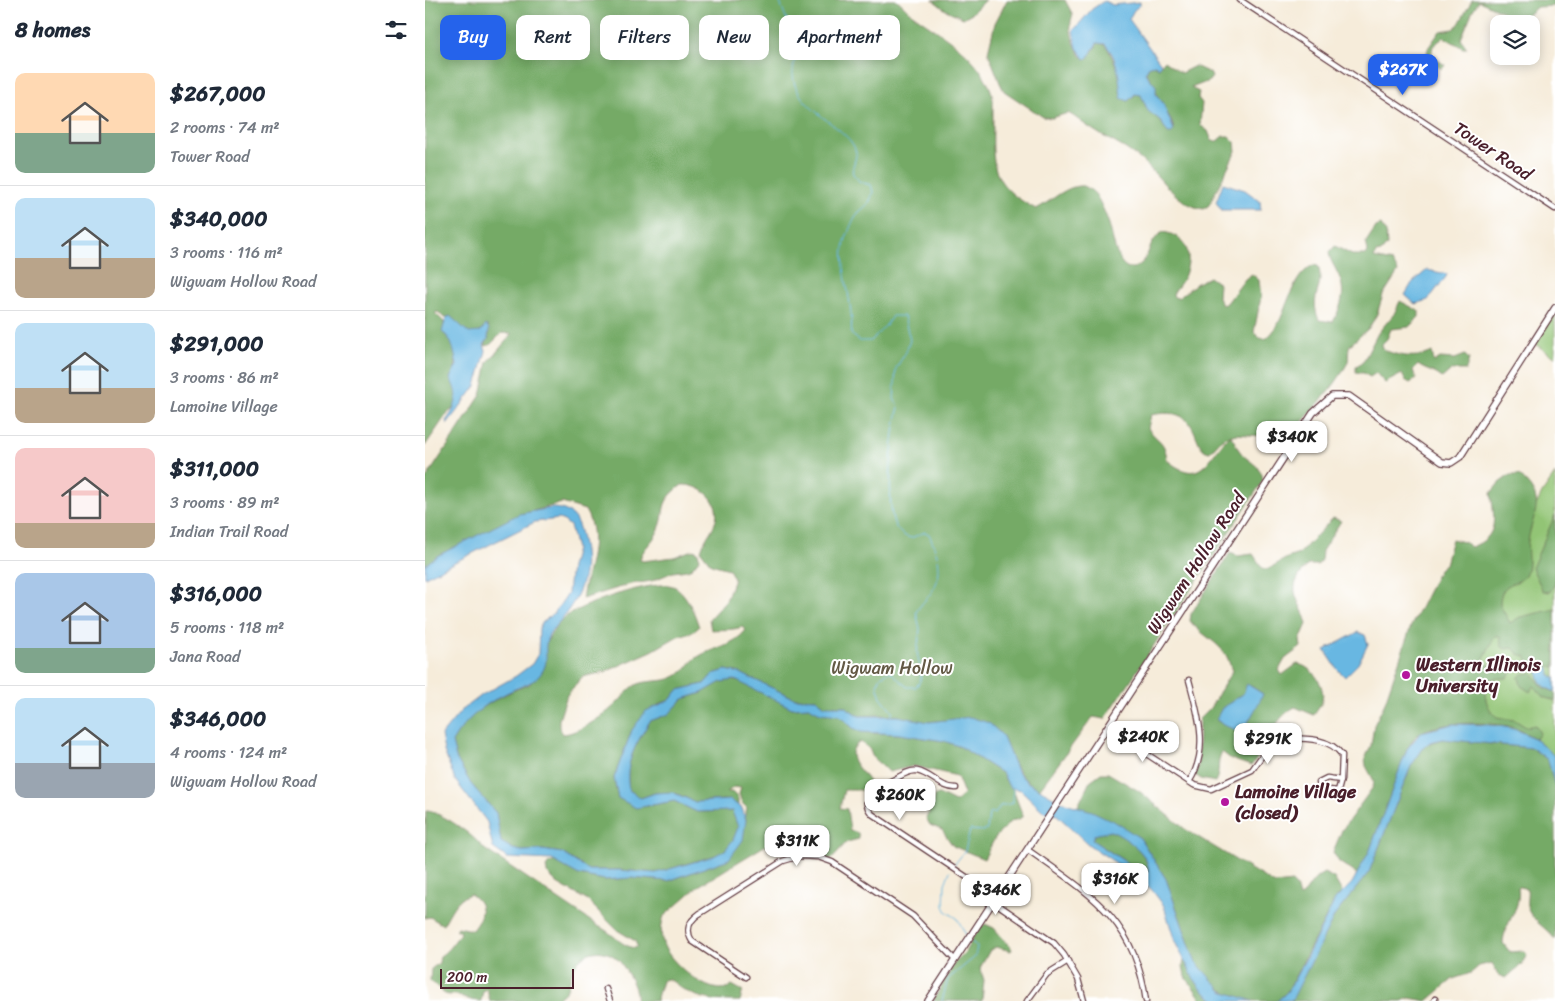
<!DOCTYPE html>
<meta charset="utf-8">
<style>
:root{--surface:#fff;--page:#f6f6f7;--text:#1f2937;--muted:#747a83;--line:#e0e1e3;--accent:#2563eb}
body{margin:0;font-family:Sriracha,sans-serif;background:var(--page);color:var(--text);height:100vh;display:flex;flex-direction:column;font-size:19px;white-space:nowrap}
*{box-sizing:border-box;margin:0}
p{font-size:16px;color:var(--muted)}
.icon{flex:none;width:28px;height:28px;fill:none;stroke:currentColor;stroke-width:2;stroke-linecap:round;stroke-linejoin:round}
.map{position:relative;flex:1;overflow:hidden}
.side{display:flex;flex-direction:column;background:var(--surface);width:425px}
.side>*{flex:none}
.top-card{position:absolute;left:15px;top:15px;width:475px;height:45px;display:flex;gap:10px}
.buttons{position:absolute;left:1065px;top:15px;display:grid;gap:10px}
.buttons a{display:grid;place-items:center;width:50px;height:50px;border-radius:10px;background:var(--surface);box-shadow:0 2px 12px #0003;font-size:25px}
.scale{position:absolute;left:15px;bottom:12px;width:134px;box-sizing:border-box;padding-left:5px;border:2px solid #4a1f2b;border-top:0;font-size:14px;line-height:18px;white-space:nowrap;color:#4a1f2b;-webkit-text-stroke:4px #fff;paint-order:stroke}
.price{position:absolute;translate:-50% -42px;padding:0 11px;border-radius:10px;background:#fff;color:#222;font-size:16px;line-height:32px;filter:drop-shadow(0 1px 2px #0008)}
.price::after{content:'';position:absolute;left:50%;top:30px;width:15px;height:11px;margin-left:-8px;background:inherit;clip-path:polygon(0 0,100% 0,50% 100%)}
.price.selected{background:var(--accent);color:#fff}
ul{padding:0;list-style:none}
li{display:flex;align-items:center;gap:15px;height:125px;padding:0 15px}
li+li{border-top:1px solid var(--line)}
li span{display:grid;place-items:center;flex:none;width:140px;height:100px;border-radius:10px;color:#555}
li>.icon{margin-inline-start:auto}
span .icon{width:60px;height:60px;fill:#fffc;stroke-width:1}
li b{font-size:21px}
h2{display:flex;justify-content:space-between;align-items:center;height:60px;padding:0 15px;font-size:21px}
.chip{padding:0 18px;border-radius:10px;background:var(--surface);box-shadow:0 2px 12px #0003;font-size:18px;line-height:45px}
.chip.selected{background:var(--accent);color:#fff}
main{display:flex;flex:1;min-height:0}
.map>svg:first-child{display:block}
.green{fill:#92c474;stroke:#6e7250}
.forest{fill:#75aa66;stroke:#606448;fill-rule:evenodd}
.water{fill:#67b7e2;stroke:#586b86;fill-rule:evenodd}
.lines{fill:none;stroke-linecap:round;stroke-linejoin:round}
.stream{stroke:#67b7e2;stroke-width:1}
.minor-casing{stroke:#643e45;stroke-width:7}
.tertiary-casing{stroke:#643e45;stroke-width:8}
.minor{stroke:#fff;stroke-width:4.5}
.tertiary{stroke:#fff;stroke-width:5.5}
.poi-dot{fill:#b5179e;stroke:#fff;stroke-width:2}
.labels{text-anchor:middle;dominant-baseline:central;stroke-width:4;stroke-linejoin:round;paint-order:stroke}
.street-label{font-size:18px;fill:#4a1f2b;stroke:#fff}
.poi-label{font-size:18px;font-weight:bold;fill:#4a1f2b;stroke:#fff;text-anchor:start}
.park-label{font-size:18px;fill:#635945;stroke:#fff}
</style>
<main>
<section class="side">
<h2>8 homes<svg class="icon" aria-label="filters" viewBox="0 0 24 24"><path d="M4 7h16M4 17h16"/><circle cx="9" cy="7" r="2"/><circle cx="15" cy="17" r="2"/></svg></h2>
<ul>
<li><span style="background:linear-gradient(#ffd9b3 60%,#7fa58c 0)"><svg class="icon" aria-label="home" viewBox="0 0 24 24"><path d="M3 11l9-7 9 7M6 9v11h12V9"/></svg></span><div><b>$267,000</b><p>2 rooms · 74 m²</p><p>Tower Road</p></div></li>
<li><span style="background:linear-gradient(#bfe0f5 60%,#b9a48a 0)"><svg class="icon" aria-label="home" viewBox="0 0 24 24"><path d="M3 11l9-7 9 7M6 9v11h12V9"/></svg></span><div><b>$340,000</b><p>3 rooms · 116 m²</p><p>Wigwam Hollow Road</p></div></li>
<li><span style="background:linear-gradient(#bfe0f5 65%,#b9a48a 0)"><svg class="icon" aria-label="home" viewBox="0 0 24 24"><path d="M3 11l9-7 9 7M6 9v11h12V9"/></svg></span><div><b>$291,000</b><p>3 rooms · 86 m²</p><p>Lamoine Village</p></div></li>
<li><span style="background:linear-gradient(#f6c9c9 75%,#b9a48a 0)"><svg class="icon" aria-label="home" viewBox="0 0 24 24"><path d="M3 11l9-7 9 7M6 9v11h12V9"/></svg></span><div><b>$311,000</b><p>3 rooms · 89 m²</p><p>Indian Trail Road</p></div></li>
<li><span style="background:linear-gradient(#a9c7e8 75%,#7fa58c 0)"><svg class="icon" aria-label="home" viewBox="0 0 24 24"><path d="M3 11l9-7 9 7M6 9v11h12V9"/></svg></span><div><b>$316,000</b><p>5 rooms · 118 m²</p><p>Jana Road</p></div></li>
<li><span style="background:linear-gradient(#bfe0f5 65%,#9aa5b1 0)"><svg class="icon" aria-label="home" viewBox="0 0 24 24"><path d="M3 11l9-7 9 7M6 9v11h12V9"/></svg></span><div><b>$346,000</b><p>4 rooms · 124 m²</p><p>Wigwam Hollow Road</p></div></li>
</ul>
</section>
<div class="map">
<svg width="1130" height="1001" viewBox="0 0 1130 1001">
<rect width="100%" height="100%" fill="#fff"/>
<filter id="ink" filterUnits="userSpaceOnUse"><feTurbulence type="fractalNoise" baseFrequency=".02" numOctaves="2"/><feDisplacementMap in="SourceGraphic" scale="10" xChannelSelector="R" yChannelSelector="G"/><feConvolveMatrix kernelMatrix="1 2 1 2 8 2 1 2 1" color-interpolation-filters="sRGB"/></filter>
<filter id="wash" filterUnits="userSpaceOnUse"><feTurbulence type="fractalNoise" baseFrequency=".0096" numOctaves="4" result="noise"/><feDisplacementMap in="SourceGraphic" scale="20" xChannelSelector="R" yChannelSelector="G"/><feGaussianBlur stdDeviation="1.12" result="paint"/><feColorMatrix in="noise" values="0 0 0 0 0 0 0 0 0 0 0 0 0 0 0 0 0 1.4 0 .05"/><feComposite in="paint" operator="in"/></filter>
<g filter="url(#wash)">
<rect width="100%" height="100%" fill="#f6ecda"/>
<path class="green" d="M1130 308V357L1108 343Z
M1130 474V757L1111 739 1005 729 1117 493Z"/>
<path class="forest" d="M0 0H472C478 4 483 11 489 15 519 37 550 52 565 88 569 96 568 105 568 114 568 164 562 183 611 209 626 202 642 184 659 186 663 188 668 191 671 195 676 203 681 215 684 224 688 235 692 278 713 266 726 258 722 241 738 232 763 236 768 256 759 277 756 284 751 288 748 294L749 297 753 298 772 283 784 277 794 284 793 297 797 305 802 303 820 279 827 274 834 280 836 297 829 332 835 338 840 339C863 324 860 281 888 265L893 266C901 287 883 295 894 320L908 322C917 304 922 291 912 272 909 265 905 261 904 253L910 246 927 255H941L943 251 941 242 951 227 956 225 961 233 962 245 956 252 951 253 949 258 967 262 973 272 958 295 952 314 944 328 925 345C922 351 925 358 922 364 908 392 882 413 865 438L811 434 798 438 785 452C764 450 780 404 726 415L723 428C732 442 740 439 742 460 774 486 781 463 801 439L806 436C810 441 810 445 814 450 822 463 837 463 838 481L680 719 668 717 614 790C589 774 589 761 577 736L517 721 495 722 473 716 455 715 434 716 419 706H400L391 699 369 698 315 673 301 670 288 674 279 684 253 690 245 700 234 704 207 730 189 778 193 798 222 806 249 801 272 812 307 811C320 825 308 845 295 854L231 873 194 870H163L137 853 118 850 97 851 88 849 76 842 71 813 46 784 31 758 27 742C43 712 74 695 105 684 114 662 120 637 137 620 151 605 229 579 248 586 261 591 270 614 274 627L268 632 253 636 227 651 180 672 157 677 142 695 134 720V727L138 734C154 733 180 715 191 704 197 699 203 689 211 685 221 680 234 682 244 679 261 673 260 667 271 658 287 647 308 647 321 630L317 627C305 631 297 629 286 630L284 619 301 600 309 579 304 569 286 564 276 551C279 539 286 533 290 523 298 501 276 484 257 485 230 505 244 511 232 533 227 543 217 549 215 560L218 561 249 557 267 550 272 551 275 558 267 568 262 570 248 572 227 581 206 584 157 599C161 568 177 540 160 510L137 503 94 515 12 556 0 565V480L56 395 63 362 87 334 77 333 65 345 60 346 63 338V326C60 327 57 331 53 333 41 337 32 322 25 316L19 318 13 312 10 313 19 322V334C26 337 32 355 31 363 31 368 27 374 25 378L31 386V406L22 414 0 446Z
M508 0H560L547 13 538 18 519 9Z
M582 0H640L648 15C642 27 649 46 657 57L667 52 673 43 681 45 694 71 696 95 703 101 711 94 717 95 721 108 735 120 743 133 749 130C747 116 736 107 732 94 727 83 730 84 721 73L724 66 729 65 734 68 739 61 756 73 770 66 785 73 787 77 784 81 766 88 774 92 773 98 777 103 775 125 783 131 787 141H792L798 136H804L810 142 811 151 784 205 779 209C751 206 733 172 711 156 697 145 679 138 665 128 657 123 651 117 643 113L627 118 618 117 579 91 575 83 563 52 570 23Z
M1047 0H1130V6L1112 7 1101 16 1094 14 1089 18 1088 24H1083L1078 12 1054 1 1048 10 1036 39 1042 48H1038L1019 37 1008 46 1006 56 1020 65 1017 69 1001 58 1003 48 1015 31 1028 29 1034 24Z
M975 301 994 311V317L984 327 966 329 962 339 957 344 958 349C972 357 994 359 1007 352L1009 362 1015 358 1030 359 1040 355 1044 359 1041 370H1026L1017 378C1009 371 1001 371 993 365L988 370 991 379 985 383 980 380 977 374 960 383 951 373 945 377 938 373 931 372V366L938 362 953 333 969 314Z
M1085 475H1094C1123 500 1108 511 1103 541 1101 552 1106 565 1100 575 1093 587 1075 579 1075 605L1085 623 1095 617 1130 609V667L1104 663 1100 656 1093 654 1088 648 1080 649 1076 646 1075 636H1070L1057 662 1060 665 1071 664 1087 672 1082 678 1066 679C1055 690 1061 708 1072 717L1090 720 1101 727 1110 725 1115 733 1111 739C1102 734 1094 729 1083 726 1061 722 1009 720 991 736 988 739 985 745 982 749L945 850 932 874 914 862 908 852 917 830 948 787 949 781 941 766 940 759 946 745 949 725 959 705 986 626 1015 568 1020 564 1027 539 1039 542 1046 547C1075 537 1069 518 1066 493L1074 483Z
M1130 515V584L1125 592 1118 591 1107 568Z
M908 518 916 521 897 551 896 562 892 565H883C858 591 875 597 882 624L875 640 876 647 860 659 854 670 857 675 872 664C887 666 901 685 897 701 896 706 892 710 889 715L870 707C847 719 842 748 826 766L806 759 797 752C791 761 796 772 790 782L776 779 769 774 773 767 774 719 785 708 807 671C805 666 804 660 801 655 792 641 776 635 765 621L766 614 805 553 813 556 828 554 838 569H843L862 558 874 554ZM826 686 838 694C833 702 821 729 816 732L792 721 797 708 818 694Z
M1107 673 1118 687 1130 692V701L1119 697 1109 686 1105 692 1096 686 1094 677 1097 674Z
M304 680 316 682 367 708 384 707 395 713 414 715 428 728 445 733 474 734 519 741 536 747 578 774 581 782 587 787 598 816 594 819 586 821 570 838 559 859 528 846 517 830 505 825 501 818 506 808 509 796 514 794 530 802 539 794 532 776 489 766 464 772 448 758 444 748 435 742C413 757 443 773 447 788L441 792 435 790H419L415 808 422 809 425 830 433 833 434 839 422 842 404 861 369 851 362 837 351 839 272 887 239 916C235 927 235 943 243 953 253 968 289 1000 307 985L318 991 315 1001C295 1001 279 1001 261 991 253 987 250 981 241 979L237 981 231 1001H211C213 989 204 976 198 966 189 951 169 946 155 959 146 968 146 980 141 991 139 994 133 998 130 1001H65L62 989 58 991 56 1001C43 1001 43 998 32 995 28 994 24 996 20 994 16 992 12 985 5 981L6 969 14 963 15 956C22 952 32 939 36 931L31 930 33 927 47 930C58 916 61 904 45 894 30 899 26 912 18 925L5 917 0 918 1 811C15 811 50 836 58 848L173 926C187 932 197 947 210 948L212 946 210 941 192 930 163 901 132 883 122 873 121 867 124 863 132 861 154 875 180 880 206 878 243 881 304 859 321 820 320 815 322 808 317 803 314 794 316 788 309 787 302 792H307L313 798V805L299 800 270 802 250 793H230L216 798 204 790C199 762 211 744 225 721L244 714 258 699 277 693 293 683Z
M1018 739 1107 748 1123 760 1130 787V940C1122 927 1105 921 1102 906 1101 900 1103 895 1102 889L1095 887H1093C1097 910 1079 922 1078 943L1085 952 1099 951 1102 955 1096 965 1081 978 1073 975 1067 963 1054 966 1046 973 1028 979 1002 1001 984 998 977 1001H866L910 915 944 872 986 766 999 747 1005 743Z
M676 773H683L714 791 760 829 850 884 867 882 871 886 874 897C883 894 884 880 899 873L909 878 917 892 910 900 862 992 852 1001H828L808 996 792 987 770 961 741 879 715 838 652 808 665 781Z
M683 831C699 832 726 856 723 873L720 874 667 840 669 835Z
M560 924 569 928 587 949 586 951 571 947 565 950 555 968 559 980 557 1001H508L528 965 540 952 552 930Z
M759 960C767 975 775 993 791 1001H777C771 988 754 976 759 960Z"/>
<path class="water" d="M679 1 688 5 715 2V5L709 10 704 19 736 64 734 68 730 65 724 66 720 73 731 86V94L738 103 749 130 747 133H743L735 120 723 111 716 95 710 94 703 101 696 98C694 78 694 60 680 44L672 43 663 58 660 59 652 48 648 31 667 9Z
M798 183 820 190 835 201 836 210H796L791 202Z
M1002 270 1022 274 1021 277 1003 300 990 304 980 295 987 283Z
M25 316 44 333 55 332 61 325 64 329 63 339 59 345 61 351 51 386 22 424 21 421C33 405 34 395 25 378L32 365C29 353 28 339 17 332L21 318Z
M126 508C142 508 151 515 155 531 164 565 161 587 139 616 134 623 126 629 123 637 117 652 127 661 114 676 107 683 99 685 90 689 65 700 41 717 27 742L31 758 46 784 71 813 76 842 88 849 97 851 118 850 137 853 163 870H194L231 873 289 856 300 850 308 840 313 827 307 811 272 812 249 801 211 808 193 798 189 778 207 730 221 711 245 700 253 690 279 684 288 674 301 670 315 673 369 698 391 699 400 706H419L434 716H473L504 722 545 717 564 723 577 735 592 771 602 782 637 802 667 811 692 823 715 838 741 879 770 961 797 991 828 1001H791L778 991 769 979 750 942 739 906 727 890 712 877 664 845 632 815 619 812 596 790 584 787 578 774 536 747 519 741 474 734 436 732 428 728 414 715 395 713 384 707 367 708 310 680 296 682 277 693 258 699 244 714 225 721C211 744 199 762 204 790L216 798 230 793 247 792 270 802 305 800 317 808 321 820 318 840 304 859 243 881 206 878 180 880 154 875 127 860 82 858 68 848 62 822 30 780 19 751 16 735 36 711 57 695 91 676 107 664 113 654 114 628 117 623 130 612 143 593 146 567 151 549 145 526 139 521 134 519 110 522 0 577V565L12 556 94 514ZM686 831C700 837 727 855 723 873L719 874 667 840 669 835Z
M933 632 940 635 943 644 933 664 920 677 913 670 900 650Z
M1119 665 1124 669 1125 675 1130 678V692C1118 686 1111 682 1114 668Z
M822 684 838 694C836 700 819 730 816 732L798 725 791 719 797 708 818 694Z
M1028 724C1069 725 1100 722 1130 757V787L1123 760 1107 748 1018 739 1005 742 999 747 986 766 944 872 910 915 867 1000 852 1001 862 992 880 960 910 900 927 883 945 850 982 749 996 732Z"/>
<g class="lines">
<path class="stream" d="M354 0 362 20 374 36C376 54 363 65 370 85 380 114 426 129 431 152 432 159 426 167 428 174L435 182 446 185 448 192C444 206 442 204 433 213 428 218 424 231 421 238 412 267 430 302 426 334L435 341H446L462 324 467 316H479L485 340 481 352 471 368 469 399 474 407C467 431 461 500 469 523 472 531 478 536 486 538L500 532 504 534C513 554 520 573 506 593 501 600 495 605 491 612L495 629 492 652 496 672 495 681 491 687H482L465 671 456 676 452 685 456 697 468 712 466 716
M529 865 540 851 545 830 559 831 562 829 564 814 567 812 570 814 575 806 588 803V786
M525 871 520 884 519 906 522 912 532 918 541 935
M517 1001 523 979 550 957 552 947 546 941"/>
</g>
</g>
<g filter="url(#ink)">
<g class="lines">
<defs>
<path id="minor" d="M815 0 1130 209
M764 680C773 714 785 750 764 782
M682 728 769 785 786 789 827 770 848 740 852 738C873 739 903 735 917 755L916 780
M902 778 916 780 913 791 895 789 894 782Z
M531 788C515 788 507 774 492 771 484 770 477 775 470 779 457 785 431 796 447 814L543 878 572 904 629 943 639 955 653 979 659 1001
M603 850C665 894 710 919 721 1001
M321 977 267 941C260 930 264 921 274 914L358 861 375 856 393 857 407 862 488 916 529 959
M181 989 185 1001
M602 1001 622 974 643 961
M1009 1001 1010 999"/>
<path id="tertiary" d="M503 1001 888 413 907 396H924L1017 462 1026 463 1035 457 1130 308"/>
</defs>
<use href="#minor" class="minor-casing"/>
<use href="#tertiary" class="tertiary-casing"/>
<use href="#minor" class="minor"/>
<use href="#tertiary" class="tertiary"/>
</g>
</g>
<g class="poi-dot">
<circle cx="981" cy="675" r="5"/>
<circle cx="800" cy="802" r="5"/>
</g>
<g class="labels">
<g class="street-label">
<text transform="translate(1068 151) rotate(34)">Tower Road</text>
<text transform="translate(771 563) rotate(-57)">Wigwam Hollow Road</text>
</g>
<g class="poi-label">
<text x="991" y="665">Western Illinois<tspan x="991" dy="21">University</tspan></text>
<text x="810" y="792">Lamoine Village<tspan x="810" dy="21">(closed)</tspan></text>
</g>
<g class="park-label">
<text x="467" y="668">Wigwam Hollow</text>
</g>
</g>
</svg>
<div class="buttons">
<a><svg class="icon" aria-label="layers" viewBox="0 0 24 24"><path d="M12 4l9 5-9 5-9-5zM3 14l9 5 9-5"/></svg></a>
</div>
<div class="scale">200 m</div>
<b class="price selected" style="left:978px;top:96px">$267K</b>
<b class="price" style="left:867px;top:463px">$340K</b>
<b class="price" style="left:718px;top:763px">$240K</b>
<b class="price" style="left:843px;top:765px">$291K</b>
<b class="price" style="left:475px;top:821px">$260K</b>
<b class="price" style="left:372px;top:867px">$311K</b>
<b class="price" style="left:690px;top:905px">$316K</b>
<b class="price" style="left:571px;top:916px">$346K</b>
<div class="top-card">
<a class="chip selected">Buy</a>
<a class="chip">Rent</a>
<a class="chip">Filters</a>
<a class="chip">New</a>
<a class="chip">Apartment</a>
</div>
</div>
</main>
